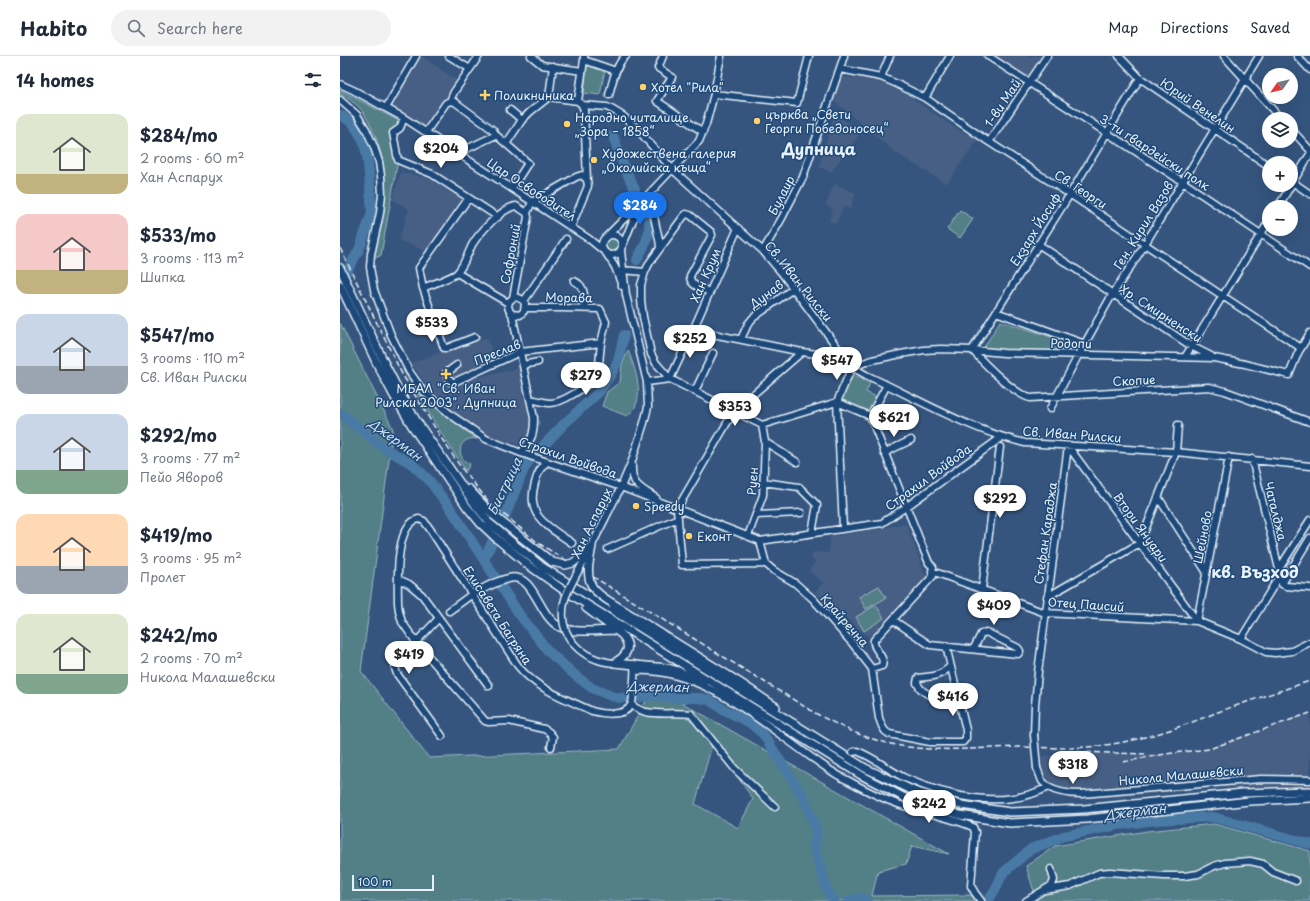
<!DOCTYPE html>
<meta charset="utf-8">
<style>
:root{--surface:#fff;--page:#f2f2f3;--text:#1f2937;--muted:#747a83;--line:#e0e1e3;--accent:#1a73e8}
body{margin:0;font-family:"Playpen Sans",sans-serif;background:var(--page);color:var(--text);height:100vh;display:flex;flex-direction:column;font-size:15px;white-space:nowrap}
*{box-sizing:border-box;margin:0}
p{font-size:13px;color:var(--muted)}
.icon{flex:none;width:22px;height:22px;fill:none;stroke:currentColor;stroke-width:2;stroke-linecap:round;stroke-linejoin:round}
.map{position:relative;flex:1;overflow:hidden}
.drawer{display:flex;flex-direction:column;background:var(--surface);width:340px}
.drawer>*{flex:none}
.needle{width:26px;rotate:236deg}
.buttons{position:absolute;left:922px;top:12px;display:grid;gap:8px}
.buttons a{display:grid;place-items:center;width:36px;height:36px;border-radius:50%;background:var(--surface);box-shadow:0 4px 16px #0002;font-size:20px}
.scale{position:absolute;left:12px;bottom:10px;width:82px;box-sizing:border-box;padding-left:4px;border:2px solid #e8f1f8;border-top:0;font-size:11px;line-height:14px;white-space:nowrap;color:#e8f1f8;-webkit-text-stroke:3px #1f4a7a;paint-order:stroke}
.price{position:absolute;translate:-50% -34px;padding:0 9px;border-radius:14px;background:#fff;color:#222;font-size:13px;line-height:26px;filter:drop-shadow(0 1px 2px #0008)}
.price::after{content:'';position:absolute;left:50%;top:24px;width:12px;height:9px;margin-left:-6px;background:inherit;clip-path:polygon(0 0,100% 0,50% 100%)}
.price.selected{background:var(--accent);color:#fff}
ul{padding:0;list-style:none}
li{display:flex;align-items:center;gap:12px;height:100px;padding:0 16px}
li span{display:grid;place-items:center;flex:none;width:112px;height:80px;border-radius:12px;color:#555}
li>.icon{margin-inline-start:auto}
span .icon{width:48px;height:48px;fill:#fffc;stroke-width:1}
li b{font-size:17px}
h2{display:flex;justify-content:space-between;align-items:center;height:48px;padding:0 16px;font-size:17px}
header{display:flex;align-items:center;gap:24px;box-sizing:border-box;height:56px;padding:0 20px;background:var(--surface);border-bottom:1px solid var(--line)}
header strong{font-size:19px}
nav{display:flex;gap:22px;margin-inline-start:auto;font-size:14px}
.search{width:280px;height:36px;background:var(--page);display:flex;align-items:center;gap:10px;box-sizing:border-box;padding:0 14px;border-radius:22px;color:var(--muted);font-size:15px}
main{display:flex;flex:1;min-height:0}
.map>svg:first-child{display:block}
.built{fill:#475f84}
.green{fill:#527f87;stroke:#9db8c0;fill-rule:evenodd}
.lines{fill:none;stroke-linecap:round;stroke-linejoin:round}
.river{stroke:#497aa6;stroke-width:10}
.minor-casing{stroke:#e8f1f8;stroke-width:9}
.major-casing{stroke:#e8f1f8;stroke-width:10}
.minor{stroke:#1f4a7a;stroke-width:6}
.major{stroke:#1f4a7a;stroke-width:7}
.rail{stroke:#e8f1f8;stroke-width:1.5;stroke-dasharray:6 3;stroke-linecap:butt}
.minor-bridge-casing{stroke:#e8f1f8;stroke-width:9;stroke-linecap:butt}
.major-bridge-casing{stroke:#e8f1f8;stroke-width:10;stroke-linecap:butt}
.minor-bridge{stroke:#1f4a7a;stroke-width:6}
.major-bridge{stroke:#1f4a7a;stroke-width:7}
.poi-dot{fill:#ffd166;stroke:#1f4a7a;stroke-width:1.5}
.labels{text-anchor:middle;dominant-baseline:central;stroke-width:3;stroke-linejoin:round;paint-order:stroke}
.poi-label{font-size:12px;fill:#e8f1f8;stroke:#1f4a7a;text-anchor:start}
.street-label{font-size:12px;fill:#e8f1f8;stroke:#1f4a7a}
.water-label{font-size:13px;font-style:italic;fill:#d0dfec;stroke:#1f4a7a}
.district-label{font-size:16px;font-weight:bold;fill:#e8f1f8;stroke:#1f4a7a}
</style>
<header>
<strong>Habito</strong>
<div class="search"><svg class="icon" aria-label="search" viewBox="0 0 24 24"><circle cx="10" cy="10" r="6"/><path d="M15 15l6 6"/></svg>Search here</div>
<nav><a>Map</a><a>Directions</a><a>Saved</a></nav>
</header>
<main>
<section class="drawer">
<h2>14 homes<svg class="icon" aria-label="filters" viewBox="0 0 24 24"><path d="M4 7h16M4 17h16"/><circle cx="9" cy="7" r="2"/><circle cx="15" cy="17" r="2"/></svg></h2>
<ul>
<li><span style="background:linear-gradient(#dfe7d0 75%,#c2b280 0)"><svg class="icon" aria-label="home" viewBox="0 0 24 24"><path d="M3 11l9-7 9 7M6 9v11h12V9"/></svg></span><div><b>$284/mo</b><p>2 rooms · 60 m²</p><p>Хан Аспарух</p></div></li>
<li><span style="background:linear-gradient(#f6c9c9 70%,#c2b280 0)"><svg class="icon" aria-label="home" viewBox="0 0 24 24"><path d="M3 11l9-7 9 7M6 9v11h12V9"/></svg></span><div><b>$533/mo</b><p>3 rooms · 113 m²</p><p>Шипка</p></div></li>
<li><span style="background:linear-gradient(#c9d6e8 65%,#9aa5b1 0)"><svg class="icon" aria-label="home" viewBox="0 0 24 24"><path d="M3 11l9-7 9 7M6 9v11h12V9"/></svg></span><div><b>$547/mo</b><p>3 rooms · 110 m²</p><p>Св. Иван Рилски</p></div></li>
<li><span style="background:linear-gradient(#c9d6e8 70%,#7fa58c 0)"><svg class="icon" aria-label="home" viewBox="0 0 24 24"><path d="M3 11l9-7 9 7M6 9v11h12V9"/></svg></span><div><b>$292/mo</b><p>3 rooms · 77 m²</p><p>Пейо Яворов</p></div></li>
<li><span style="background:linear-gradient(#ffd9b3 65%,#9aa5b1 0)"><svg class="icon" aria-label="home" viewBox="0 0 24 24"><path d="M3 11l9-7 9 7M6 9v11h12V9"/></svg></span><div><b>$419/mo</b><p>3 rooms · 95 m²</p><p>Пролет</p></div></li>
<li><span style="background:linear-gradient(#dfe7d0 75%,#7fa58c 0)"><svg class="icon" aria-label="home" viewBox="0 0 24 24"><path d="M3 11l9-7 9 7M6 9v11h12V9"/></svg></span><div><b>$242/mo</b><p>2 rooms · 70 m²</p><p>Никола Малашевски</p></div></li>
</ul>
</section>
<div class="map">
<svg width="970" height="845" viewBox="0 0 970 845">
<rect width="100%" height="100%" fill="#35557f"/>
<filter id="ink" filterUnits="userSpaceOnUse"><feTurbulence type="fractalNoise" baseFrequency=".025" numOctaves="2"/><feDisplacementMap in="SourceGraphic" scale="8" xChannelSelector="R" yChannelSelector="G"/><feConvolveMatrix kernelMatrix="1 2 1 2 8 2 1 2 1" color-interpolation-filters="sRGB"/></filter>
<g filter="url(#ink)">
<path class="built" d="M78 0H81L118 25 87 71 50 50Z
M652 0H702L687 22Z
M502 21 539 23 556 30 584 51 621 76 639 81 607 128 556 97 493 44Z
M495 57 521 76 491 116 479 111Z
M61 116 90 123 122 143 86 195 59 184 69 153 52 143Z
M494 128 516 137 510 153 503 150 496 168 489 165 493 153 486 149Z
M147 282 155 304 131 314 136 322 181 312 191 375 182 390 148 380 98 345 71 307 129 285Z
M566 468 586 521 529 581 475 536 483 527 469 515 475 506 471 502 473 496 489 497 490 481Z
M970 657V732L881 731 777 741 729 743 718 737 704 724 702 701 728 696 825 698 855 696 882 689Z"/>
<path class="green" d="M247 9 265 13 260 39 244 37Z
M0 34 57 64 58 66 53 77 58 104 41 199 40 200 34 202C45 158 52 123 35 79 31 70 26 59 20 52 14 46 7 42 0 38Z
M620 154 633 163 620 182 607 173Z
M265 189a7 7 0 1 1 14 0a7 7 0 1 1-14 0Z
M660 265 734 288 733 295 643 293Z
M0 267 53 373 21 615 89 702 279 693 314 631 609 798 572 790 566 808 538 815 532 840 634 839 643 845H0ZM373 686 413 743 398 772 355 748Z
M288 294C295 313 308 345 287 360L262 350 267 336 280 326 282 309Z
M65 313C81 342 110 364 137 383 120 379 113 401 130 408L126 415C104 382 83 349 63 314Z
M511 318 530 327 526 336 538 342 529 359 500 345Z
M539 530 546 542 526 553 519 541Z
M536 549 544 562 524 575 516 561Z
M874 768 970 795V845H697L686 810 715 790 807 775Z"/>
<g class="lines">
<path class="river" d="M0 59 13 67 23 84 27 99 29 118 32 157 19 194 0 227
M273 80 285 113 295 134
M297 204C306 186 313 177 307 156
M0 357 46 393 72 408 88 423 111 453 179 558 209 596 236 620 252 632 271 640 279 642 316 640 336 642H359L369 644 383 653 410 667 423 678 464 742 477 776 474 791 487 834 494 845
M144 503 166 458 184 413 188 406 224 368 259 336 270 320 278 305 284 279
M509 845 520 842 528 845
M648 845 656 832 663 817 691 793 724 780 778 769 816 764 873 761 970 788"/>
<defs>
<path id="minor" d="M109 0 130 13
M191 0 202 9 242 15
M244 0V4L276 15
M323 0 318 12 332 21 317 45 363 76
M648 0 843 126 970 211
M779 0 800 22 929 110
M884 0 941 63
M957 0 970 14
M500 13 541 21 557 28 585 42 649 86 734 141 961 292
M541 21 550 0
M800 22 727 143 632 294C644 307 674 338 690 342L869 331 885 335 970 366
M0 28 13 34 64 62 249 183 265 196
M374 38 457 47 469 0
M269 39C272 28 276 7 286 0
M209 41 213 10
M585 42 610 0
M0 44 17 59 26 73 34 91 39 106 41 120 42 138 40 157 31 198 30 211 34 234 51 279 69 315 83 335 111 359 146 383 181 397 281 431 420 485 542 467 566 451 662 381
M110 45 114 36 139 0
M238 45 244 4
M242 49 244 54 247 124
M46 52 76 0
M170 54 182 64 190 56 209 41 238 45 242 49 267 51 273 54 283 60 299 75 333 114 423 195 441 216 512 311 526 319C578 343 629 374 685 387L836 396 970 410
M64 62 60 72 53 77 58 104 92 118 158 161
M951 73 970 94
M86 76 106 47 110 45 115 46 153 74 156 79 188 107 172 132
M649 86 707 0
M166 88 182 64
M118 97 156 79
M951 125 970 138
M128 143 79 212 83 232 104 292H107L135 281
M313 150C313 164 319 177 320 191
M938 151 970 98
M262 189a10 10 0 1 1 20 0a10 10 0 1 1-20 0Z
M267 180 305 142 359 85 366 68 374 38 381 0
M698 188 851 290 871 300
M283 189 293 164 301 150
M423 195 442 162 463 121 504 0
M266 197 275 211 282 230
M282 214 305 216
M117 217 168 247
M234 225C246 230 244 241 245 252
M83 232C90 229 113 221 117 217 122 212 129 196 132 189 139 177 162 152 176 150L187 157
M370 236C361 232 350 230 350 220L372 179 371 176 350 159 346 158 344 160 310 206 305 216 301 229V244L303 261 311 298 316 307 330 323 422 369 497 346
M173 242 188 161 187 157 192 146 236 121 242 119 247 124 248 130 231 171
M184 245 226 183
M185 252H221L260 253 266 266 261 287 258 318 256 321C247 330 222 348 209 347 202 346 196 344 190 343
M656 256 745 288
M172 258 180 259 184 255 185 247C176 234 161 247 172 258L194 362C194 380 192 382 181 397
M353 274 462 296 505 302
M401 283 408 268 413 262 454 232
M845 301 929 165
M117 309 106 317V318L112 327 180 296 261 287
M183 309 198 306
M330 323 353 274 398 172
M307 326 330 323
M547 329 530 360 589 507 593 511 592 515
M355 335 373 297
M497 346 530 360
M710 353 739 298 772 239 802 193 919 0
M425 386 457 406
M728 390 857 565
M544 397 571 384
M912 403 939 513
M207 406C200 411 197 419 195 427 185 461 208 470 232 487
M292 409C291 430 301 432 316 442
M423 426 459 431 477 449 472 477
M818 441 866 515
M416 459 461 457
M503 472 497 346 512 311 532 304 561 298 584 294 601 293 632 294 664 297 710 298 874 302 905 308 949 319 958 297 970 277
M408 480 423 439 425 386 422 369
M420 485 426 508 433 514 455 527 473 543 512 587 532 613 539 662 542 670 545 675 549 678 590 686H623L626 682V674L606 590
M268 493 338 462
M244 505 281 431 292 405 304 367 308 351 307 326 286 239 281 195
M426 508 342 509 337 453 394 355 462 296
M58 523 69 528 82 539 149 630
M942 528 939 513 970 464
M942 528 970 482
M942 528 946 530 970 532
M642 533 660 391
M707 541 800 487 836 396 838 369
M109 555 131 539
M99 562 76 586 55 612 57 618 102 680
M553 564 590 589 678 598 680 595 678 592 646 576 641 578 634 592
M857 565 889 401
M901 583 940 519
M610 611 602 617 594 620 578 622 577 627C584 643 602 641 617 639
M532 613 542 610C546 599 532 594 534 584L593 520 592 515 705 557 857 565 901 583 926 596 935 597 952 595 970 586
M295 615C360 611 420 665 471 701 483 709 495 719 509 725 527 735 547 745 567 751 589 758 612 762 633 771L635 776 631 830 635 837 641 845
M291 649C296 652 301 655 306 656 321 659 336 656 351 658L395 713 435 751
M694 679 695 649 698 616 728 390
M211 691 213 681 209 676 204 673 169 665 148 666 145 665 76 586 62 566 59 555 58 547C58 528 54 468 79 463L84 465 90 473 178 610C196 633 226 643 252 655 262 658 285 661 291 649 293 645 293 639 293 634 294 625 295 617 294 608
M513 696 517 695C534 701 548 714 565 722 607 741 665 754 708 731 718 737 729 738 741 738L921 723 970 724
M697 712 702 725 708 731
M705 834 730 830 759 817 770 816 824 820H844L858 818 874 810 885 807 910 805 923 808 933 816 956 825
M686 845 712 829 714 824 711 813"/>
<path id="major" d="M0 212 44 306 60 337 76 364 136 450 150 467 174 488 204 512 222 523 525 712 574 735 621 749 670 756 744 753 903 737 970 735
M0 229 36 306 54 340 72 370 127 451 141 468 157 483 188 509 222 533 521 719 569 744 620 759 670 767 747 763 909 745 970 742
M129 433 153 459
M239 502 252 489
M249 507 252 490
M131 539C143 533 157 524 171 522 195 519 198 560 220 571 234 578 259 574 275 574
M272 547 399 626 436 651
M246 552 282 579C293 592 286 600 274 607
M274 607 327 612 338 615 365 626"/>
</defs>
<use href="#minor" class="minor-casing"/>
<use href="#major" class="major-casing"/>
<use href="#minor" class="minor"/>
<use href="#major" class="major"/>
<path class="rail" d="M0 192 62 318 102 383 120 410 148 445 198 487 475 657C494 667 513 677 533 683 581 699 631 692 680 691 694 691 707 692 720 692 745 692 776 689 801 682 827 676 853 666 878 656 909 645 939 635 970 625
M737 696 805 698
M783 706 825 698 869 693 970 657"/>
<defs>
<path id="minor-bridge" d="M244 505C238 516 226 535 224 547 217 581 242 604 274 607
M694 679 697 712"/>
<path id="major-bridge" d="M153 459 212 506 225 509 233 507 239 502
M249 507C246 529 254 536 272 547"/>
</defs>
<use href="#minor-bridge" class="minor-bridge-casing"/>
<use href="#major-bridge" class="major-bridge-casing"/>
<use href="#minor-bridge" class="minor-bridge"/>
<use href="#major-bridge" class="major-bridge"/>
</g>
</g>
<g class="poi-dot">
<circle cx="303" cy="31" r="4"/>
<path d="M143 33h4v4h4v4h-4v4h-4v-4h-4v-4h4z"/>
<circle cx="417" cy="65" r="4"/>
<circle cx="227" cy="68" r="4"/>
<circle cx="254" cy="104" r="4"/>
<path d="M104 312h4v4h4v4h-4v4h-4v-4h-4v-4h4z"/>
<circle cx="296" cy="450" r="4"/>
<circle cx="349" cy="480" r="4"/>
</g>
<g class="labels">
<g class="poi-label">
<text x="311" y="31">Хотел "Рила"</text>
<text x="154" y="39">Поликниника</text>
<text x="425" y="58">църква „Свети<tspan x="425" dy="14">Георги Победоносец“</tspan></text>
<text x="235" y="61">Народно читалище<tspan x="235" dy="14">„Зора – 1858“</tspan></text>
<text x="262" y="97">Художествена галерия<tspan x="262" dy="14">„Околийска къща“</tspan></text>
<text x="106" y="332" text-anchor="middle">МБАЛ "Св. Иван<tspan x="106" dy="14">Рилски 2003", Дупница</tspan></text>
<text x="304" y="450">Speedy</text>
<text x="357" y="480">Еконт</text>
</g>
<g class="street-label">
<text transform="translate(662 47) rotate(-56)">1-ви Май</text>
<text transform="translate(858 49) rotate(34)">Юрий Венелин</text>
<text transform="translate(815 96) rotate(33)">3-ти гвардейски полк</text>
<text transform="translate(192 133) rotate(33)">Цар Освободител</text>
<text transform="translate(741 133) rotate(33)">Св. Георги</text>
<text transform="translate(441 139) rotate(-63)">Булаир</text>
<text transform="translate(803 169) rotate(-58)">Ген. Кирил Вазов</text>
<text transform="translate(695 173) rotate(-58)">Екзарх Йосиф</text>
<text transform="translate(170 198) rotate(-79)">Софроний</text>
<text transform="translate(365 219) rotate(-66)">Хан Крум</text>
<text transform="translate(459 225) rotate(51)">Св. Иван Рилски</text>
<text transform="translate(426 238) rotate(-36)">Дунав</text>
<text transform="translate(229 241) rotate(1)">Морава</text>
<text transform="translate(821 257) rotate(33)">Хр. Смирненски</text>
<text transform="translate(731 287) rotate(1)">Родопи</text>
<text transform="translate(157 296) rotate(-21)">Преслав</text>
<text transform="translate(794 324) rotate(-3)">Скопие</text>
<text transform="translate(732 378) rotate(4)">Св. Иван Рилски</text>
<text transform="translate(228 401) rotate(19)">Страхил Войвода</text>
<text transform="translate(588 421) rotate(-36)">Страхил Войвода</text>
<text transform="translate(412 425) rotate(-86)">Руен</text>
<text transform="translate(936 455) rotate(76)">Чаталджа</text>
<text transform="translate(251 467) rotate(-64)">Хан Аспарух</text>
<text transform="translate(801 471) rotate(54)">Втори Януари</text>
<text transform="translate(705 477) rotate(-82)">Стефан Караджа</text>
<text transform="translate(862 481) rotate(-79)">Шейново</text>
<text transform="translate(746 548) rotate(4)">Отец Паисий</text>
<text transform="translate(158 559) rotate(57)">Елисавета Багряна</text>
<text transform="translate(505 564) rotate(49)">Крайречна</text>
<text transform="translate(841 719) rotate(-5)">Никола Малашевски</text>
</g>
<g class="water-label">
<text transform="translate(56 383) rotate(36)">Джерман</text>
<text transform="translate(164 430) rotate(-64)">Бистрица</text>
<text transform="translate(318 630) rotate(1)">Джерман</text>
<text transform="translate(795 755) rotate(-7)">Джерман</text>
</g>
<g class="district-label">
<text x="479" y="92">Дупница</text>
<text x="915" y="515">кв. Възход</text>
</g>
</g>
</svg>
<div class="buttons">
<a><svg class="needle" viewBox="-14 -14 28 28"><path d="M0-13l5 13h-10z" fill="#e53935"/><path d="M0 13l5-13h-10z" fill="#747a83"/></svg></a>
<a><svg class="icon" aria-label="layers" viewBox="0 0 24 24"><path d="M12 4l9 5-9 5-9-5zM3 14l9 5 9-5"/></svg></a>
<a>+</a>
<a>−</a>
</div>
<div class="scale">100 m</div>
<b class="price" style="left:101px;top:113px">$204</b>
<b class="price selected" style="left:300px;top:170px">$284</b>
<b class="price" style="left:92px;top:287px">$533</b>
<b class="price" style="left:350px;top:303px">$252</b>
<b class="price" style="left:497px;top:325px">$547</b>
<b class="price" style="left:246px;top:340px">$279</b>
<b class="price" style="left:395px;top:371px">$353</b>
<b class="price" style="left:554px;top:382px">$621</b>
<b class="price" style="left:660px;top:463px">$292</b>
<b class="price" style="left:654px;top:570px">$409</b>
<b class="price" style="left:69px;top:619px">$419</b>
<b class="price" style="left:613px;top:661px">$416</b>
<b class="price" style="left:733px;top:729px">$318</b>
<b class="price" style="left:589px;top:768px">$242</b>
</div>
</main>
